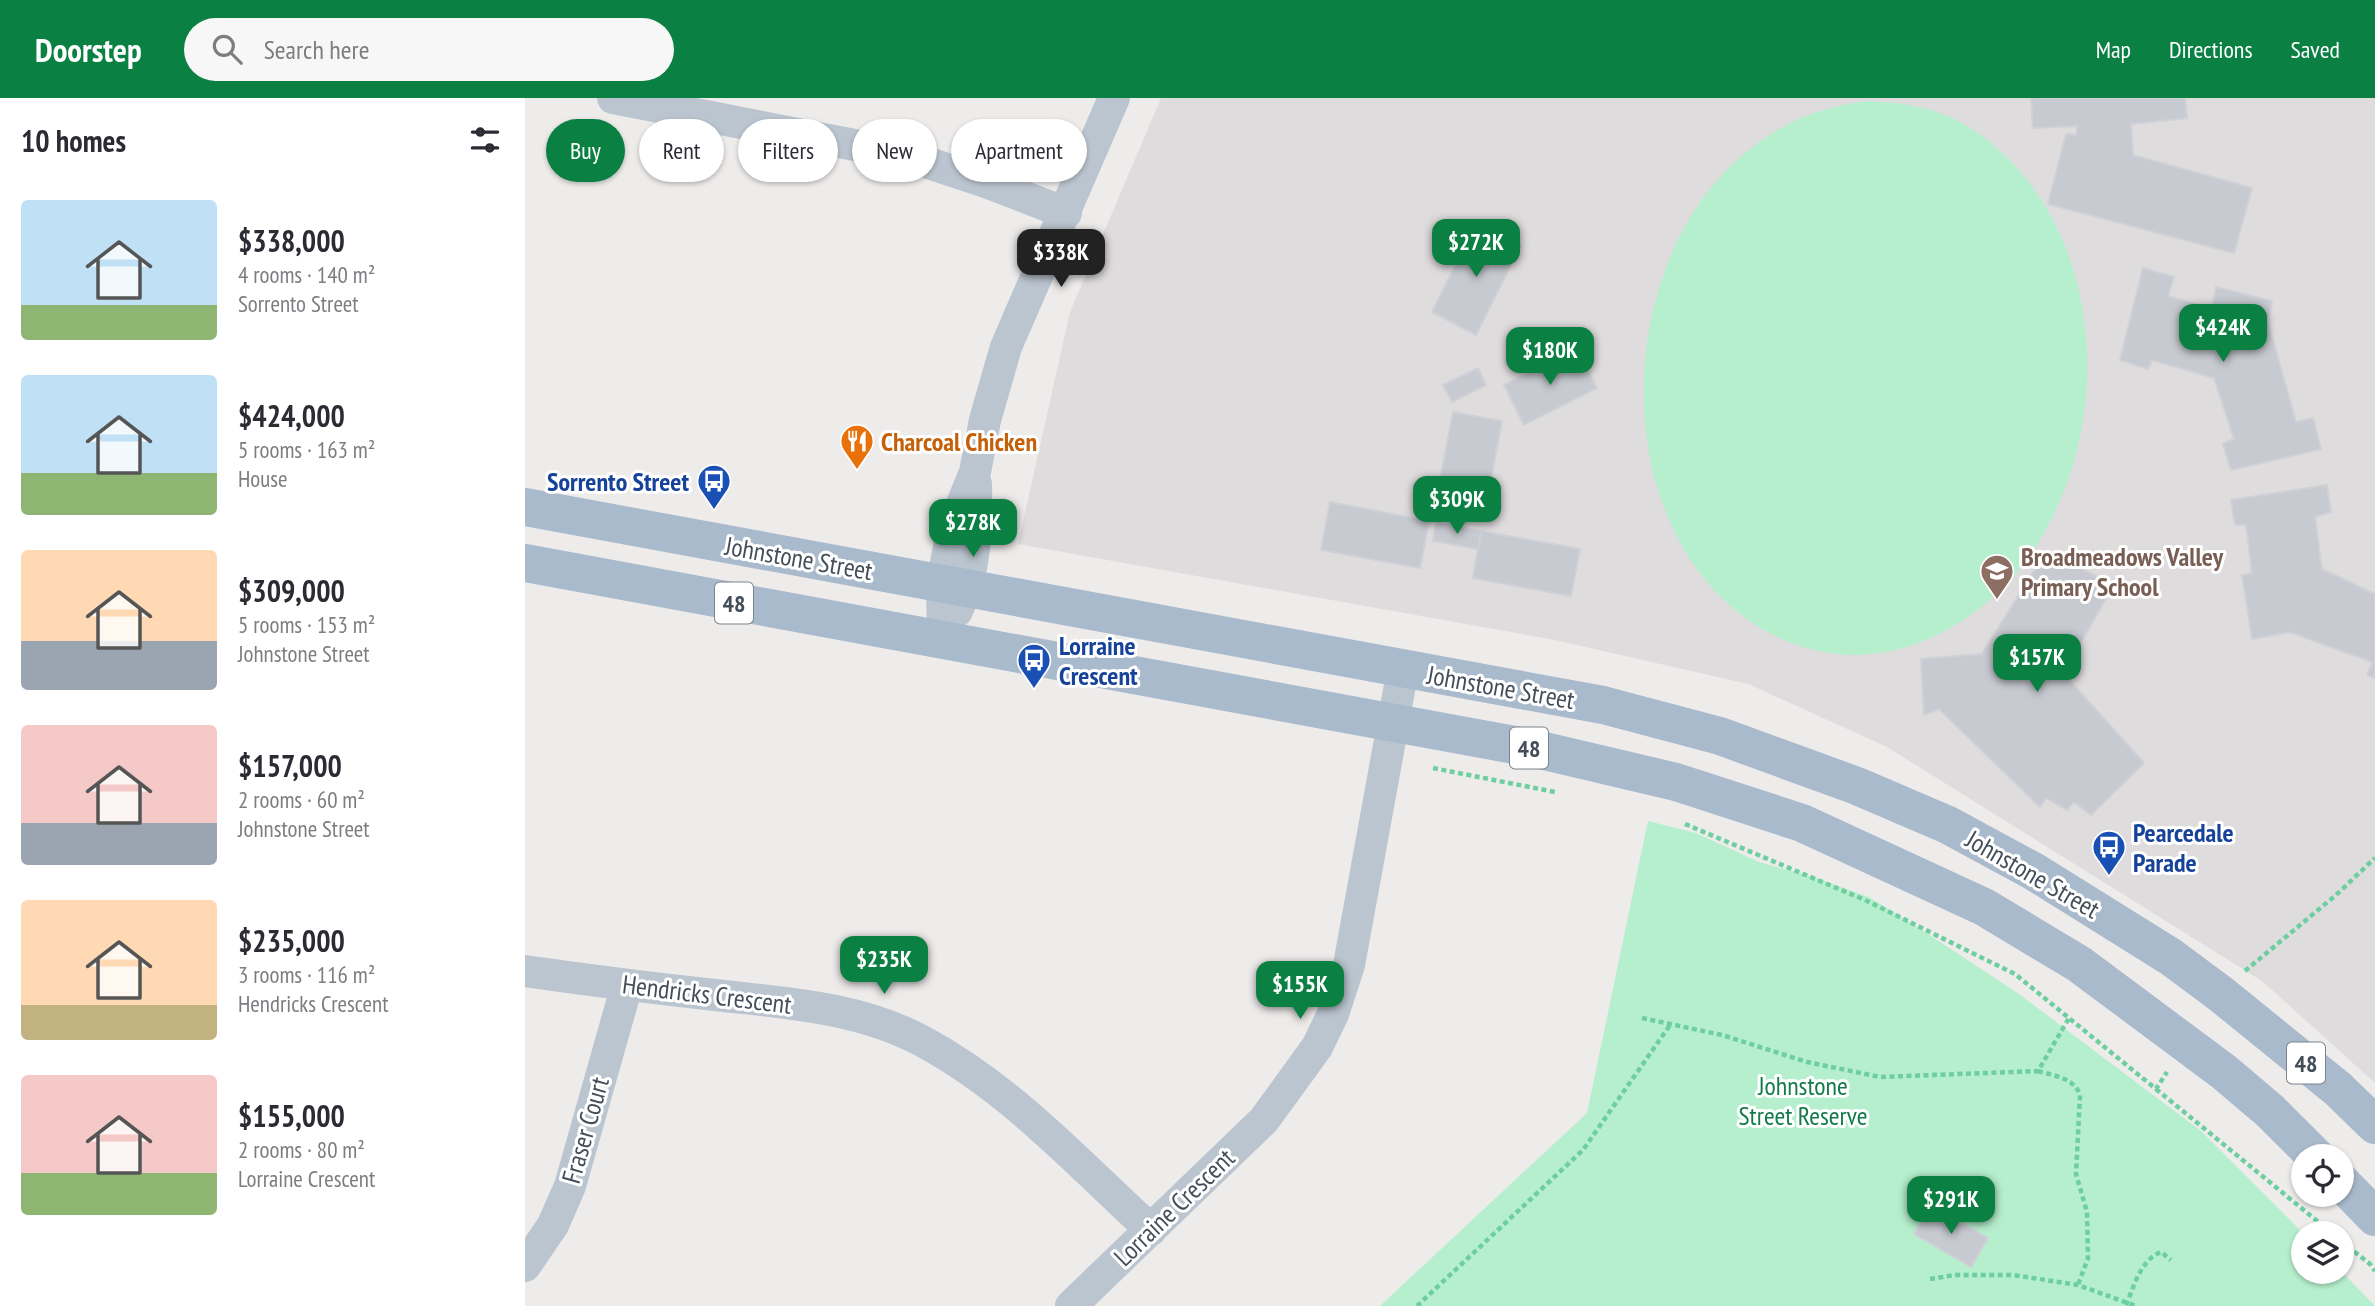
<!DOCTYPE html>
<meta charset="utf-8">
<style>
:root{--surface:#fff;--page:#f7f7f7;--text:#2b2b33;--muted:#7c7c81;--accent:#0b8043}
body{margin:0;font-family:"PT Sans Narrow",sans-serif;background:var(--page);color:var(--text);height:100vh;display:flex;flex-direction:column;font-size:26px;white-space:nowrap}
*{box-sizing:border-box;margin:0}
p{font-size:23px;color:var(--muted)}
.icon{flex:none;width:38px;height:38px;fill:none;stroke:currentColor;stroke-width:2;stroke-linecap:round;stroke-linejoin:round}
.map{position:relative;flex:1;overflow:hidden}
.sheet{display:flex;flex-direction:column;background:var(--surface);width:525px}
.sheet>*{flex:none}
.hud{position:absolute;left:21px;top:21px;width:665px;height:63px;display:flex;gap:14px}
.fabs{position:absolute;left:1766px;top:1046px;display:grid;gap:14px}
.fabs a{display:grid;place-items:center;width:63px;height:63px;border-radius:50%;background:var(--surface);box-shadow:0 2px 5px #0004;font-size:35px}
.price{position:absolute;translate:-50% -60px;padding:0 16px;border-radius:14px;background:var(--accent);color:#fff;font-size:23px;line-height:46px;filter:drop-shadow(0 2px 4px #0008)}
.price::after{content:'';position:absolute;left:50%;top:42px;width:21px;height:16px;margin-left:-10px;background:inherit;clip-path:polygon(0 0,100% 0,50% 100%)}
.price.current{background:#222;color:#fff}
ul{padding:0;list-style:none}
li{display:flex;align-items:center;gap:21px;height:175px;padding:0 21px}
li span{display:grid;place-items:center;flex:none;width:196px;height:140px;border-radius:7px;color:#555}
li>.icon{margin-inline-start:auto}
span .icon{width:84px;height:84px;fill:#fffc;stroke-width:1}
li b{font-size:30px}
h2{display:flex;justify-content:space-between;align-items:center;height:84px;padding:0 21px;font-size:30px}
.tag{padding:0 24px;border-radius:32px;background:var(--surface);box-shadow:0 2px 5px #0004;font-size:24px;line-height:63px}
.tag.current{background:var(--accent);color:#fff}
header{display:flex;align-items:center;gap:42px;box-sizing:border-box;height:98px;padding:0 35px;background:var(--accent);color:#fff}
header strong{font-size:33px}
nav{display:flex;gap:38px;margin-inline-start:auto;font-size:24px}
.search{width:490px;height:63px;background:var(--page);display:flex;align-items:center;gap:18px;box-sizing:border-box;padding:0 24px;border-radius:38px;color:var(--muted);font-size:26px}
main{display:flex;flex:1;min-height:0}
.map>svg:first-child{display:block}
.education{fill:#dfdcdd}
.green{fill:#b6efcd}
.building{fill:#c7cad1;stroke:#cfd1d7;stroke-width:2}
.lines{fill:none;stroke-linecap:round;stroke-linejoin:round}
.path{stroke:#6dcea0;stroke-width:4.5;stroke-dasharray:5 3.5;stroke-linecap:butt}
.minor{stroke:#bbc5cf;stroke-width:32}
.primary{stroke:#a9bacc;stroke-width:38}
.labels{text-anchor:middle;dominant-baseline:central;stroke-width:6;stroke-linejoin:round;paint-order:stroke}
.shield{fill:#fff;stroke:#7b838b;stroke-width:2}
.shield-label{font-size:24px;font-weight:bold;fill:#434e59}
.food-label{font-size:26px;font-weight:bold;fill:#c56008;stroke:#fff;text-anchor:start}
.transit-label{font-size:26px;font-weight:bold;fill:#164399;stroke:#fff;text-anchor:start}
.education-label{font-size:26px;font-weight:bold;fill:#785e54;stroke:#fff;text-anchor:start}
.street-label{font-size:26px;fill:#434e59;stroke:#fff}
.park-label{font-size:26px;fill:#137b49;stroke:#fff}
</style>
<header>
<strong>Doorstep</strong>
<div class="search"><svg class="icon" aria-label="search" viewBox="0 0 24 24"><circle cx="10" cy="10" r="6"/><path d="M15 15l6 6"/></svg>Search here</div>
<nav><a>Map</a><a>Directions</a><a>Saved</a></nav>
</header>
<main>
<section class="sheet">
<h2>10 homes<svg class="icon" aria-label="filters" viewBox="0 0 24 24"><path d="M4 7h16M4 17h16"/><circle cx="9" cy="7" r="2"/><circle cx="15" cy="17" r="2"/></svg></h2>
<ul>
<li><span style="background:linear-gradient(#bfe0f5 75%,#8fb573 0)"><svg class="icon" aria-label="home" viewBox="0 0 24 24"><path d="M3 11l9-7 9 7M6 9v11h12V9"/></svg></span><div><b>$338,000</b><p>4 rooms · 140 m²</p><p>Sorrento Street</p></div></li>
<li><span style="background:linear-gradient(#bfe0f5 70%,#8fb573 0)"><svg class="icon" aria-label="home" viewBox="0 0 24 24"><path d="M3 11l9-7 9 7M6 9v11h12V9"/></svg></span><div><b>$424,000</b><p>5 rooms · 163 m²</p><p>House</p></div></li>
<li><span style="background:linear-gradient(#ffd9b3 65%,#9aa5b1 0)"><svg class="icon" aria-label="home" viewBox="0 0 24 24"><path d="M3 11l9-7 9 7M6 9v11h12V9"/></svg></span><div><b>$309,000</b><p>5 rooms · 153 m²</p><p>Johnstone Street</p></div></li>
<li><span style="background:linear-gradient(#f6c9c9 70%,#9aa5b1 0)"><svg class="icon" aria-label="home" viewBox="0 0 24 24"><path d="M3 11l9-7 9 7M6 9v11h12V9"/></svg></span><div><b>$157,000</b><p>2 rooms · 60 m²</p><p>Johnstone Street</p></div></li>
<li><span style="background:linear-gradient(#ffd9b3 75%,#c2b280 0)"><svg class="icon" aria-label="home" viewBox="0 0 24 24"><path d="M3 11l9-7 9 7M6 9v11h12V9"/></svg></span><div><b>$235,000</b><p>3 rooms · 116 m²</p><p>Hendricks Crescent</p></div></li>
<li><span style="background:linear-gradient(#f6c9c9 70%,#8fb573 0)"><svg class="icon" aria-label="home" viewBox="0 0 24 24"><path d="M3 11l9-7 9 7M6 9v11h12V9"/></svg></span><div><b>$155,000</b><p>2 rooms · 80 m²</p><p>Lorraine Crescent</p></div></li>
</ul>
</section>
<div class="map">
<svg width="1850" height="1208" viewBox="0 0 1850 1208">
<rect width="100%" height="100%" fill="#eeebeb"/>
<path class="education" d="M636 0H1850V985L1737 883 1362 649 1223 586 1030 542 493 446 545 214Z"/>
<path class="green" d="M1340 3C1369 4 1398 7 1425 19 1458 34 1487 61 1508 90 1601 216 1572 433 1440 521 1407 543 1368 557 1329 557 1266 556 1211 523 1174 474 1077 344 1109 110 1258 29 1284 14 1311 8 1340 3Z
M1123 723 1171 735 1234 764 1285 778 1344 799 1400 834 1494 896 1676 1033 1779 1136 1778 1174H1817L1850 1208H855L1062 1015Z"/>
<path class="building" d="M1506 0H1660L1662 20 1606 26 1608 57 1727 90 1709 155 1523 106 1541 36 1551 37 1552 28 1508 30Z
M951 125 996 147 951 237 907 214Z
M1618 170 1649 179 1643 198 1687 211 1691 189 1747 203 1743 224 1771 324 1788 320 1796 351 1706 372 1698 346 1709 341 1689 280 1627 262 1623 271 1595 262Z
M1052 251 1072 290 999 327 979 287Z
M953 270 961 287 927 304 918 287Z
M928 314 977 323 958 423 909 414Z
M1802 387 1806 414 1790 419 1797 471 1850 496V580L1842 577 1847 564 1765 534 1727 541 1717 477 1727 475 1721 427H1710L1706 402Z
M805 404 904 423 895 470 796 452Z
M911 424 956 433 953 451 908 443Z
M956 433 1055 451 1046 498 948 480Z
M1521 453 1589 487 1538 575 1619 665 1566 717 1549 704 1542 712 1521 700 1515 709 1414 611 1399 617 1396 561 1457 556Z
M1406 1108 1463 1140 1446 1169 1389 1136Z"/>
<g class="lines">
<path class="path" d="M908 670 1030 694
M1160 726 1340 802 1490 876 1631 991 1642 974
M1720 873 1811 797 1850 760
M1117 920 1197 937 1282 964 1355 979 1513 973 1544 920
M1513 973C1530 978 1549 980 1555 997L1551 1076 1562 1114 1563 1160 1553 1187
M1631 991 1808 1136
M1816 1143 1845 1166 1850 1173
M1405 1181 1430 1177H1488L1553 1187 1611 1208
M1601 1207C1609 1189 1615 1162 1636 1154L1646 1162
M892 1208 1058 1052 1145 927"/>
<path class="minor" d="M88 0 376 56 461 84 541 115
M432 513C451 472 452 430 451 386
M418 543 417 486 428 428 450 374 460 322 481 249 589 0
M0 873C63 882 127 890 190 897 260 905 334 909 397 943 485 990 553 1065 626 1132
M0 1168 28 1127 45 1088 102 887
M546 1208 739 1022 792 949 808 916 824 867 878 571"/>
<path class="primary" d="M0 409 1078 607 1195 638 1332 688 1423 727 1508 773 1646 859 1697 897 1813 991 1850 1027
M0 465 1011 651 1151 684 1277 725 1459 809 1554 866 1699 974 1745 1013 1791 1059
M1816 1084 1850 1119"/>
</g>
<defs>
<symbol id="restaurant-pin" viewBox="-11 -11 22 30"><path d="M0 17L-7.5 6A9.5 9.5 0 1 1 7.5 6Z" fill="#e8710a" stroke="#fff"/><path d="M-5-6h1v4h1v-4h1v4h1v-4h1v5L-1.5 .5V6h-2V.5L-5-1ZM5-6V6H3V1.5H1.5Q1.5-4 5-6Z" fill="#fff"/></symbol>
<symbol id="bus-pin" viewBox="-11 -11 22 30"><path d="M0 17L-7.5 6A9.5 9.5 0 1 1 7.5 6Z" fill="#1a4fb4" stroke="#fff"/><path d="M-5-6H5V4H4V6H2V4H-2V6H-4V4H-5ZM-3.5-4V0h7V-4ZM-3.5 1.2v1.5H-2V1.2ZM2 1.2v1.5H3.5V1.2Z" fill="#fff"/></symbol>
<symbol id="school-pin" viewBox="-11 -11 22 30"><path d="M0 17L-7.5 6A9.5 9.5 0 1 1 7.5 6Z" fill="#8d6e63" stroke="#fff"/><path d="M0-5L7-2L0 1L-7-2ZM-4 1L0 2.5L4 1V4Q0 6-4 4Z" fill="#fff"/></symbol>
</defs>
<g fill-rule="evenodd">
<use href="#restaurant-pin" x="313" y="324" width="38" height="52"/>
<use href="#bus-pin" x="170" y="364" width="38" height="52"/>
<use href="#school-pin" x="1453" y="454" width="38" height="52"/>
<use href="#bus-pin" x="490" y="543" width="38" height="52"/>
<use href="#bus-pin" x="1565" y="730" width="38" height="52"/>
</g>
<g class="labels">
<g class="shield">
<rect x="190" y="484.5" width="38" height="41" rx="5"/>
<rect x="985" y="629.5" width="38" height="41" rx="5"/>
<rect x="1762" y="944.5" width="38" height="41" rx="5"/>
</g>
<g class="shield-label">
<text x="209" y="505">48</text>
<text x="1004" y="650">48</text>
<text x="1781" y="965">48</text>
</g>
<g class="food-label">
<text x="356" y="343">Charcoal Chicken</text>
</g>
<g class="transit-label">
<text x="164" y="383" text-anchor="end">Sorrento Street</text>
<text x="534" y="547">Lorraine<tspan x="534" dy="30">Crescent</tspan></text>
<text x="1608" y="734">Pearcedale<tspan x="1608" dy="30">Parade</tspan></text>
</g>
<g class="education-label">
<text x="1496" y="458">Broadmeadows Valley<tspan x="1496" dy="30">Primary School</tspan></text>
</g>
<g class="street-label">
<text transform="translate(274 460) rotate(10)">Johnstone Street</text>
<text transform="translate(976 589) rotate(10)">Johnstone Street</text>
<text transform="translate(1508 776) rotate(30)">Johnstone Street</text>
<text transform="translate(182 896) rotate(7)">Hendricks Crescent</text>
<text transform="translate(60 1032) rotate(-74)">Fraser Court</text>
<text transform="translate(649 1109) rotate(-44)">Lorraine Crescent</text>
</g>
<g class="park-label">
<text x="1278" y="987">Johnstone<tspan x="1278" dy="30">Street Reserve</tspan></text>
</g>
</g>
</svg>
<div class="fabs">
<a><svg class="icon" aria-label="locate" viewBox="0 0 24 24"><circle cx="12" cy="12" r="6"/><path d="M12 2v4M12 18v4M2 12h4M18 12h4"/></svg></a>
<a><svg class="icon" aria-label="layers" viewBox="0 0 24 24"><path d="M12 4l9 5-9 5-9-5zM3 14l9 5 9-5"/></svg></a>
</div>
<b class="price" style="left:951px;top:181px">$272K</b>
<b class="price current" style="left:536px;top:191px">$338K</b>
<b class="price" style="left:1698px;top:266px">$424K</b>
<b class="price" style="left:1025px;top:289px">$180K</b>
<b class="price" style="left:932px;top:438px">$309K</b>
<b class="price" style="left:448px;top:461px">$278K</b>
<b class="price" style="left:1512px;top:596px">$157K</b>
<b class="price" style="left:359px;top:898px">$235K</b>
<b class="price" style="left:775px;top:923px">$155K</b>
<b class="price" style="left:1426px;top:1138px">$291K</b>
<div class="hud">
<a class="tag current">Buy</a>
<a class="tag">Rent</a>
<a class="tag">Filters</a>
<a class="tag">New</a>
<a class="tag">Apartment</a>
</div>
</div>
</main>
